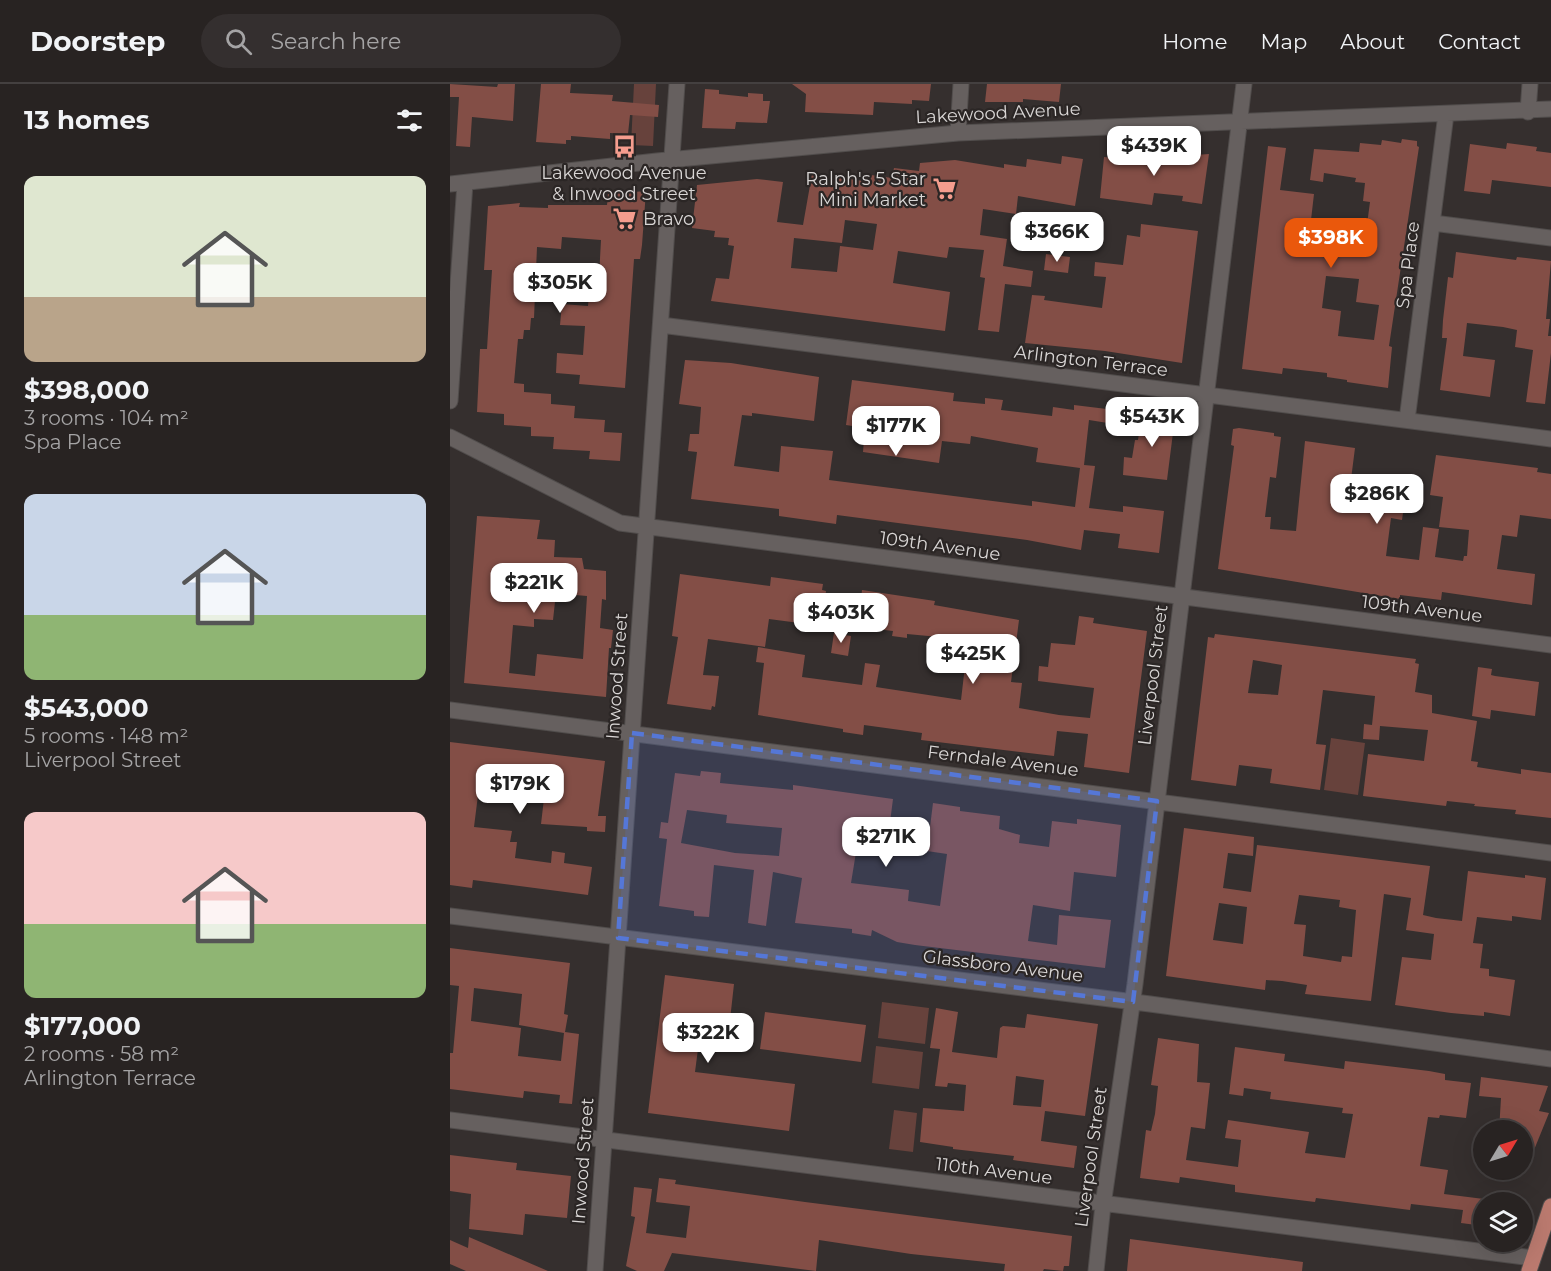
<!DOCTYPE html>
<meta charset="utf-8">
<style>
:root{--surface:#282322;--page:#342f2f;--text:#f1f3f6;--muted:#a5a4a5;--line:#444040;--accent:#ea580c}
body{margin:0;font-family:Montserrat,sans-serif;background:var(--page);color:var(--text);height:100vh;display:flex;flex-direction:column;font-size:22px;white-space:nowrap}
*{box-sizing:border-box;margin:0}
p{font-size:20px;color:var(--muted)}
.icon{flex:none;width:33px;height:33px;fill:none;stroke:currentColor;stroke-width:2;stroke-linecap:round;stroke-linejoin:round}
.map{position:relative;flex:1;overflow:hidden}
.sheet{display:flex;flex-direction:column;background:var(--surface);width:450px}
.sheet>*{flex:none}
.needle{width:39px;rotate:52deg}
.controls{position:absolute;left:1023px;top:1036px;display:grid;gap:12px}
.controls a{display:grid;place-items:center;width:60px;height:60px;border-radius:50%;background:var(--surface);box-shadow:0 6px 24px #0002,0 0 0 2px var(--line);font-size:30px}
.price{position:absolute;translate:-50% -51px;padding:0 14px;border-radius:12px;background:#fff;color:#222;font-size:20px;line-height:39px;filter:drop-shadow(0 2px 3px #0008)}
.price::after{content:'';position:absolute;left:50%;top:36px;width:18px;height:14px;margin-left:-9px;background:inherit;clip-path:polygon(0 0,100% 0,50% 100%)}
.price.selected{background:var(--accent);color:#fff}
ul{padding:0;list-style:none}
li{display:grid;align-content:center;gap:12px;height:318px;padding:0 24px}
li span{display:grid;place-items:center;height:186px;border-radius:12px;color:#555}
li>.icon{margin-inline-start:auto}
span .icon{width:108px;height:108px;fill:#fffc;stroke-width:1}
li b{font-size:26px}
h2{display:flex;justify-content:space-between;align-items:center;height:72px;padding:0 24px;font-size:26px}
header{display:flex;align-items:center;gap:36px;box-sizing:border-box;height:84px;padding:0 30px;background:var(--surface);border-bottom:2px solid var(--line)}
header strong{font-size:28px}
nav{display:flex;gap:33px;margin-inline-start:auto;font-size:21px}
.search{width:420px;height:54px;background:var(--page);display:flex;align-items:center;gap:15px;box-sizing:border-box;padding:0 21px;border-radius:33px;color:var(--muted);font-size:22px}
main{display:flex;flex:1;min-height:0}
.map>svg:first-child{display:block}
.green{fill:#67423c}
.building{fill:#834e46;fill-rule:evenodd}
.lines{fill:none;stroke-linecap:round;stroke-linejoin:round}
.minor-casing{stroke:#514d4c;stroke-width:17}
.major-casing{stroke:#514d4c;stroke-width:17}
.minor{stroke:#66605f;stroke-width:15}
.major{stroke:#bb7a6f;stroke-width:15}
.marked{fill:#5577d7;fill-opacity:0.2;stroke:#5577d7;stroke-width:4.5;stroke-dasharray:12 8;stroke-linejoin:round}
.labels{text-anchor:middle;dominant-baseline:central;stroke-width:4.5;stroke-linejoin:round;paint-order:stroke}
.street-label{font-size:18px;fill:#d9d6d5;stroke:#2b2625}
.poi-label{font-size:18px;fill:#d9d6d5;stroke:#2b2625}
</style>
<header>
<strong>Doorstep</strong>
<div class="search"><svg class="icon" aria-label="search" viewBox="0 0 24 24"><circle cx="10" cy="10" r="6"/><path d="M15 15l6 6"/></svg>Search here</div>
<nav><a>Home</a><a>Map</a><a>About</a><a>Contact</a></nav>
</header>
<main>
<section class="sheet">
<h2>13 homes<svg class="icon" aria-label="filters" viewBox="0 0 24 24"><path d="M4 7h16M4 17h16"/><circle cx="9" cy="7" r="2"/><circle cx="15" cy="17" r="2"/></svg></h2>
<ul>
<li><span style="background:linear-gradient(#dfe7d0 65%,#b9a48a 0)"><svg class="icon" aria-label="home" viewBox="0 0 24 24"><path d="M3 11l9-7 9 7M6 9v11h12V9"/></svg></span><div><b>$398,000</b><p>3 rooms · 104 m²</p><p>Spa Place</p></div></li>
<li><span style="background:linear-gradient(#c9d6e8 65%,#8fb573 0)"><svg class="icon" aria-label="home" viewBox="0 0 24 24"><path d="M3 11l9-7 9 7M6 9v11h12V9"/></svg></span><div><b>$543,000</b><p>5 rooms · 148 m²</p><p>Liverpool Street</p></div></li>
<li><span style="background:linear-gradient(#f6c9c9 60%,#8fb573 0)"><svg class="icon" aria-label="home" viewBox="0 0 24 24"><path d="M3 11l9-7 9 7M6 9v11h12V9"/></svg></span><div><b>$177,000</b><p>2 rooms · 58 m²</p><p>Arlington Terrace</p></div></li>
</ul>
</section>
<div class="map">
<svg width="1101" height="1187" viewBox="0 0 1101 1187">
<rect width="100%" height="100%" fill="#352f2e"/>
<path class="green" d="M184 0H206L203 62 181 61Z
M881 654 915 659 908 711 874 706Z
M432 918 479 924 475 960 428 954Z
M426 962 473 968 469 1005 422 999Z
M444 1026 467 1029 463 1068 439 1065Z"/>
<path class="building" d="M0 0 47 3 48 0H65L63 37 22 33 20 63 6 62 9 13H0Z
M91 0H121L120 9 163 11 162 17 209 21 208 33 180 31 178 50 160 49V55L121 52V56H116V60L86 58Z
M342 0H481L479 17 462 16V20L424 18 423 31 355 28 356 10Z
M537 0H611L609 18 573 15V18H535Z
M255 5 269 6V10L298 13V9L313 10V17H320L317 39 286 38 285 45 252 44Z
M952 55 967 57V62L969 63 939 262 942 263 938 304 897 298V296L877 293V289L833 284 832 290 792 285 818 62 836 64 830 106 864 110 861 136 882 138V144L916 148 920 118 913 117 915 99 905 98 906 94 874 89 873 98 860 96 864 65 909 68 910 59 931 61 932 56 951 59ZM876 192 909 195 906 218 929 221 924 256 888 252 891 227 872 224Z
M1057 59 1087 63 1086 67 1101 69V103L1042 96 1040 110 1014 107 1020 60 1056 65Z
M716 67 731 69V72L759 70 752 120 732 117 733 112 704 109 702 121 650 114 654 73 665 74 666 70 689 72V68L715 71Z
M612 72 633 75 625 122 568 112 566 130 533 125 530 151 557 155 553 182 583 187 581 203 555 200 549 248 528 246 535 194 530 193 534 166 499 163 497 174 448 167 443 199 500 208 495 247 261 217 266 194 279 195 284 162 278 161 279 154 264 153 265 147 242 144 247 101 307 95 333 98 327 138 353 141 362 90 413 97 414 90 442 94 444 84 469 87 470 79 505 76 554 84V80L576 83 577 75 611 80ZM395 136 427 140 423 166 390 162 387 188 341 184 344 154 392 159Z
M196 107 192 161 190 175H184L175 304 129 300 130 291 106 289 107 269 133 271 135 242 110 241 112 220 138 222 139 211 148 212 151 156 112 153 111 165 87 163 84 234H81L80 246H74L73 255H68L64 299 74 300V308L101 310V320L125 322 124 334 155 336 154 348 172 349 170 377 139 375 140 367 103 365 104 353 81 352V343L54 341V330L27 328 30 265H37L42 186H34L38 122 70 119 69 123 98 124V121H157L158 110Z
M691 140 748 147 732 279 655 267 575 259 582 211 595 212 594 216 652 224 656 193 644 192 645 178 673 181 677 151 690 153Z
M1006 168 1066 176 1067 173 1101 177 1096 235H1100L1098 252H1101V269L1095 320 1076 318 1083 266 1065 263 1067 246 1053 243 1017 239 1013 272 1045 276 1040 313 990 306 997 254H992L993 236 998 193 1003 194Z
M596 170 620 173 618 189 594 186Z
M235 276 281 279 369 293 364 337 302 329V332L292 331 284 382 329 388 331 362 383 367 379 396 582 422V417L625 423 630 384 586 378 588 364 521 352 520 360 492 357 489 379 413 368 415 344 396 341 402 296 504 309 503 317 535 320V314L553 316 551 326 602 332 603 323 624 326V321L665 326 664 340 639 336 634 381 645 382 639 424 673 428V422L714 427 709 469 668 464 670 450 634 446 631 466 577 456 387 431 386 440 329 432V425L241 415 247 368 238 367 240 350H249L251 323 229 320Z
M692 329 725 333 717 396 673 391 674 373 682 374 685 356H688Z
M789 344 824 349V352L831 353 826 394 820 393 815 433H821L820 445 846 447 855 357 905 364 899 411 954 422 952 436 941 434 936 472 969 476 973 443 989 445 985 473 1013 477 1014 472H1017L1019 446 989 443 993 413 980 411 986 371 1088 384 1087 388 1101 390V435L1070 431 1067 453 1052 451 1047 485 1085 490 1082 521 992 508 991 516 950 511V515L768 485 784 362 781 361 783 345Z
M27 432 90 436 87 455 105 456 104 473 132 474 134 485 156 487V516L152 515 150 544 163 546 161 564H159L156 613 14 599ZM86 490 115 491 114 510 137 512 133 575 87 570 85 592 59 589 63 541 84 543V535L103 536 105 518 86 516Z
M230 490 320 502 321 493 373 500 372 506 376 507 372 542 319 535 315 563 258 555 253 591 269 592 265 623 262 622 261 626 217 620 228 553 222 552Z
M412 506 485 517 484 521 569 536 561 598 572 599 569 624 609 631 640 634 644 604 588 597 589 582 598 583 601 559 625 561 629 532 644 534 643 539 697 547 679 689 634 683 638 650 607 647 604 672 471 656 472 649 414 641 413 651 393 648V645L308 631 314 579 306 578 308 563 355 571 352 593 412 601 415 579 430 581 426 603 511 616 517 565 488 561 489 553 457 550V554L442 552 443 547 408 543Z
M384 549 401 552 398 572 381 569Z
M765 550 966 575 965 579 969 580 965 608 982 611V629L1027 637 1021 677 1028 678 1027 683 1071 690V685L1101 689V734L1065 730 1066 726 1024 722 1025 720 997 717 996 722 913 712 918 670 974 677 978 646 930 642 929 656 913 655 914 640 922 641 925 612 873 606 866 660 876 661 870 706 820 699 822 685 789 681 786 702 741 696 758 553 764 554ZM803 576 832 581 828 611 798 609Z
M1028 583 1042 585 1041 591 1045 592 1089 598 1085 632 1041 626 1040 635 1022 632Z
M0 658 155 677 148 732H156L155 748 137 747V743L91 740 95 706 69 703 67 715 28 711 24 743 62 747 60 758H67L65 774 101 779 102 767 115 769 114 779 142 783 138 811 23 796 22 804 0 801Z
M251 687 271 689 270 699 343 706V701L443 715 438 754 409 750 401 799 459 806 458 817 490 822 497 770 477 767 483 719 510 723V727L550 732 549 745 570 751 569 759 599 763 602 737 627 740V735L671 741 666 793 624 788 620 827 583 821 578 857 607 861 609 831 661 836 655 884 465 861 447 858 422 846 421 852 402 849V845L345 839 352 794 323 788 316 842 298 839 304 786 264 781 259 833 244 832V827L209 822 217 755 209 754 211 738 218 739 225 689 250 692ZM237 726 277 731 276 739 332 744 329 772 285 769 231 759Z
M734 744 804 753 803 772 778 769 773 804 801 808 807 761 980 782 973 831 986 834 1012 837 1018 787 1075 794V791L1096 794 1091 836 1062 832V837L1027 833 1023 859 1033 860 1030 884 1039 885V892L1065 896 1060 932 1034 928V932L1001 929 945 921 952 873 981 876 984 850 956 846 961 814 934 810 921 917 855 910 857 901 832 897 816 896 815 906 716 892ZM849 811 890 816 889 823 906 826 902 873 892 872 891 878 853 872 856 841 844 840ZM769 819 797 823 793 860 763 856Z
M0 864 120 879 114 930 118 931 115 948 129 950 122 1020 109 1019 110 1011 74 1007 73 1014 0 1005V969H3L9 902 0 901ZM24 904 72 910 69 941 114 949 111 977 68 972 71 944 21 937Z
M215 891 284 900 279 945 251 942 245 988 345 1000 339 1047 198 1029Z
M486 924 508 928 502 968 547 974 550 944 553 942 575 944 577 930 648 940 635 1032 595 1027 591 1057 627 1062 624 1084 563 1076 564 1072 503 1065V1063L470 1058 473 1024 514 1027 516 1001 498 999 497 1003 485 1002 490 965 480 964ZM566 992 594 996 591 1023 563 1021Z
M315 928 416 941 411 978 310 965Z
M708 954 749 960 747 998 760 999 755 1045 741 1043 736 1076 788 1083 791 1056 775 1054 778 1036 859 1048 855 1069 895 1074 903 1030 892 1029 893 1024 820 1015 821 1008 794 1004 793 1012 779 1010 785 963 835 970 834 977 894 985 895 977 979 987 995 990V996L1021 999 1016 1034 990 1031 989 1034 978 1033 970 1082 998 1086 994 1110 1034 1115V1142L1011 1139 1013 1126 961 1120 960 1126 866 1114 865 1118 785 1108V1101L730 1093 729 1099 690 1094 696 1046 701 1047 705 1030 708 1002 701 1001Z
M1031 993 1098 1002 1089 1027 1099 1029 1084 1066 1072 1065V1047H1049L1051 1014 1029 1012Z
M0 1071 67 1079 66 1086 121 1092 117 1134 75 1130 73 1151 19 1145 21 1110 0 1107Z
M209 1094 226 1096 225 1100 355 1118 622 1152 619 1182H614L613 1187 594 1185 593 1187H554L555 1180 461 1170 369 1156 366 1187 222 1169 214 1187H187L176 1182 185 1133 181 1132 184 1103 202 1105 196 1149 236 1154 240 1122 206 1118Z
M19 1153 98 1187H16L0 1180V1156L18 1164Z
M680 1155 853 1178 852 1187H677Z"/>
<g class="lines">
<defs>
<path id="minor" d="M1078 28 1080 0
M508 49 511 0
M0 100 207 77 508 49 1101 25
M983 139 1101 154
M211 241 1101 355
M0 317 15 99
M957 336 996 30
M0 353 170 439 1101 561
M0 626 1101 769
M0 832 700 920 1101 975
M0 1036 1083 1174
M145 1187 227 0
M646 1187 653 1121 685 900 794 0"/>
<path id="major" d="M1079 1187 1101 1122"/>
</defs>
<use href="#minor" class="minor-casing"/>
<use href="#major" class="major-casing"/>
<use href="#minor" class="minor"/>
<use href="#major" class="major"/>
</g>
<path class="marked" d="M182 649 707 717 683 918 168 854Z"/>
<defs>
<symbol id="bus-bare" viewBox="-9 -9 18 18"><path d="M-5-6H5V4H4V6H2V4H-2V6H-4V4H-5ZM-3.5-4V0h7V-4ZM-3.5 1.2v1.5H-2V1.2ZM2 1.2v1.5H3.5V1.2Z" fill="#f59d8e" stroke="#2b2625" stroke-width="2.5" paint-order="stroke"/></symbol>
<symbol id="supermarket-bare" viewBox="-9 -9 18 18"><path d="M-6-5.5h2.5l.6 2H6L4.5 2H-2.5L-4.4-4H-6ZM-1.5 3.2a1.3 1.3 0 1 0 .1 0ZM3 3.2a1.3 1.3 0 1 0 .1 0Z" fill="#f59d8e" stroke="#2b2625" stroke-width="2.5" paint-order="stroke"/></symbol>
</defs>
<g fill-rule="evenodd">
<use href="#bus-bare" x="158" y="46" width="33" height="33"/>
<use href="#supermarket-bare" x="478" y="88" width="33" height="33"/>
<use href="#supermarket-bare" x="158" y="118" width="33" height="33"/>
</g>
<g class="labels">
<g class="street-label">
<text transform="translate(548 29) rotate(-3)">Lakewood Avenue</text>
<text transform="translate(958 181) rotate(-83)">Spa Place</text>
<text transform="translate(641 277) rotate(7)">Arlington Terrace</text>
<text transform="translate(490 462) rotate(8)">109th Avenue</text>
<text transform="translate(972 525) rotate(7)">109th Avenue</text>
<text transform="translate(703 591) rotate(-83)">Liverpool Street</text>
<text transform="translate(167 592) rotate(-86)">Inwood Street</text>
<text transform="translate(553 677) rotate(7)">Ferndale Avenue</text>
<text transform="translate(553 882) rotate(7)">Glassboro Avenue</text>
<text transform="translate(641 1073) rotate(-82)">Liverpool Street</text>
<text transform="translate(133 1077) rotate(-86)">Inwood Street</text>
<text transform="translate(544 1087) rotate(7)">110th Avenue</text>
</g>
<g class="poi-label">
<text x="174" y="89">Lakewood Avenue<tspan x="174" dy="21">&amp; Inwood Street</tspan></text>
<text x="476" y="95" text-anchor="end">Ralph's 5 Star<tspan x="476" dy="21">Mini Market</tspan></text>
<text x="193" y="135" text-anchor="start">Bravo</text>
</g>
</g>
</svg>
<div class="controls">
<a><svg class="needle" viewBox="-14 -14 28 28"><path d="M0-13l5 13h-10z" fill="#e53935"/><path d="M0 13l5-13h-10z" fill="#a5a4a5"/></svg></a>
<a><svg class="icon" aria-label="layers" viewBox="0 0 24 24"><path d="M12 4l9 5-9 5-9-5zM3 14l9 5 9-5"/></svg></a>
</div>
<b class="price" style="left:704px;top:93px">$439K</b>
<b class="price" style="left:607px;top:179px">$366K</b>
<b class="price selected" style="left:881px;top:185px">$398K</b>
<b class="price" style="left:110px;top:230px">$305K</b>
<b class="price" style="left:702px;top:364px">$543K</b>
<b class="price" style="left:446px;top:373px">$177K</b>
<b class="price" style="left:927px;top:441px">$286K</b>
<b class="price" style="left:84px;top:530px">$221K</b>
<b class="price" style="left:391px;top:560px">$403K</b>
<b class="price" style="left:523px;top:601px">$425K</b>
<b class="price" style="left:70px;top:731px">$179K</b>
<b class="price" style="left:436px;top:784px">$271K</b>
<b class="price" style="left:258px;top:980px">$322K</b>
</div>
</main>
